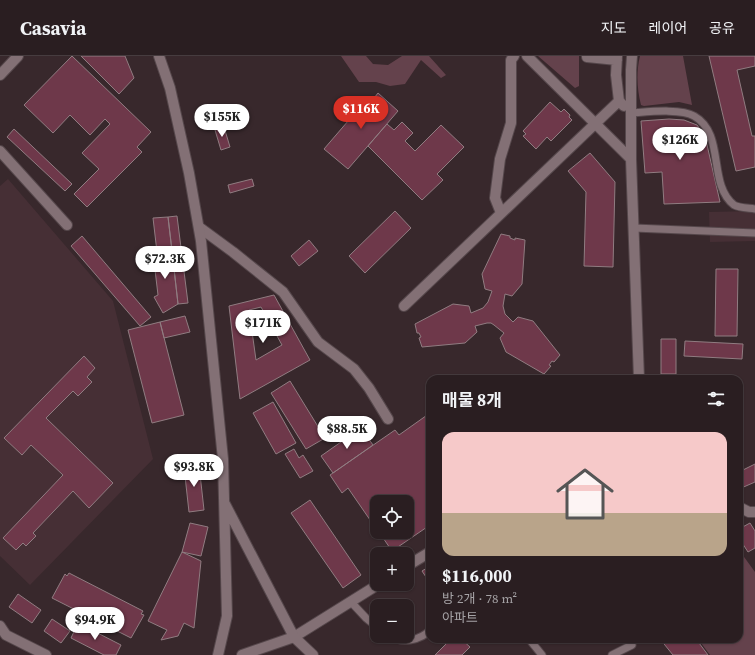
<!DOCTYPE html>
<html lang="ko">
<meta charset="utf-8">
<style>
:root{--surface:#2a1e21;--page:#362b2e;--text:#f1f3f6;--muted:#a5a2a5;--line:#463c3f;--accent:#d93025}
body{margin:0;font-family:"Source Serif 4","Noto Sans KR",serif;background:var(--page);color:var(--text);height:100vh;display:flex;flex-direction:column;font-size:15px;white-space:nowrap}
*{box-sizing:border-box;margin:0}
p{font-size:13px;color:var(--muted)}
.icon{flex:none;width:22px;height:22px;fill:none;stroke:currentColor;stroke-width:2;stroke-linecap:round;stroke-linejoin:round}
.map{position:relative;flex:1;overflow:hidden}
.panel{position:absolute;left:426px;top:319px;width:317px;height:268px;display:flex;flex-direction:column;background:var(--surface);border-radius:12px;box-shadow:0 1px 3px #0004,0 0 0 1px var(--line)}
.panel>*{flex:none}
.controls{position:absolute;left:370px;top:439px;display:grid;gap:8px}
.controls a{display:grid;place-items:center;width:44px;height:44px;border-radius:8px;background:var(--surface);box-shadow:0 1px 3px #0004,0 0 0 1px var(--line);font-size:20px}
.price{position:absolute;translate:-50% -34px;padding:0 9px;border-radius:14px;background:#fff;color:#222;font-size:13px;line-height:26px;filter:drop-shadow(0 1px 2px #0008)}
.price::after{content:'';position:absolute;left:50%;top:24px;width:12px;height:9px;margin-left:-6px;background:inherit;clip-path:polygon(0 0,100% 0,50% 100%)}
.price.selected{background:var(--accent);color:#fff}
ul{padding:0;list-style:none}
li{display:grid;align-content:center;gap:8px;height:212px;padding:0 16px}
li span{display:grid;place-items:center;height:124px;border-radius:12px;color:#555}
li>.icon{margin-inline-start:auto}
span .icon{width:72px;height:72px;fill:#fffc;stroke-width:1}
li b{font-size:17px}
h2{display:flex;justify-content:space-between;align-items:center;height:48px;padding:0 16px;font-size:17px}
header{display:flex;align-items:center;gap:24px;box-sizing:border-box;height:56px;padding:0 20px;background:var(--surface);border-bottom:1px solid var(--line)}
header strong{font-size:19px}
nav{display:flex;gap:22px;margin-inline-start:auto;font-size:14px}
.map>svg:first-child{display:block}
.built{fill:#462f35}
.green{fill:#64424c}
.building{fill:#6e384a;stroke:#907c81;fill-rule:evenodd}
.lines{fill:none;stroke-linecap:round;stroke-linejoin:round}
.lane-casing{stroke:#55474b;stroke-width:9}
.street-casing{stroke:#55474b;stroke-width:12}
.secondary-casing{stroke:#55474b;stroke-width:12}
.lane{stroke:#837075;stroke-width:7}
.street{stroke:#837075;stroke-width:10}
.secondary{stroke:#837075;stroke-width:10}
</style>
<header>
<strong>Casavia</strong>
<nav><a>지도</a><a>레이어</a><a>공유</a></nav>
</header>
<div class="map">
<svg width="755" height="599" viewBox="0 0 755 599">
<rect width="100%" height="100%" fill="#38282c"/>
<path class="built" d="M8 123 113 245 153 403 30 529 0 500V130Z
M755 155V185L710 186 709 156Z"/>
<path class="green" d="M341 0H366L373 8 388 9 402 0H429L446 19 441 22 421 4 405 28 390 30 376 26H359Z
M538 0H579V30L575 32Z
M640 0H683L692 49 679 46 644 50 641 49C637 33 636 16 640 0Z
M739 494 755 516V599H710L698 583H739Z"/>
<path class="building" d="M72 0 151 76 137 91 142 96 87 151 74 138 99 113 82 97 110 68 105 63 90 79 70 59 53 77 24 49Z
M81 0H125L134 22 119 38Z
M709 0H755V10L737 14 752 80H755V111L736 115Z
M378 37 398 55 348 113 324 93 367 43 371 46Z
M550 46 561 56 564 53 570 59 569 61 572 64 551 85 547 81 536 93 523 80 526 78 523 75Z
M669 63 684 64 697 69 705 80 720 146 664 148 662 116 645 117 641 65Z
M402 66 413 77 405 85 415 95 441 69 464 91 437 118 443 124 422 144 368 90 387 68 394 74Z
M224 71 230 91 221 94 215 74Z
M14 73 72 128 65 135 7 81Z
M590 97 615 126 613 211 584 210 586 136 568 115Z
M252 123 254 130 230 137 228 129Z
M395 155 411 172 365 217 349 200Z
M177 160 188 247 178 248 168 161Z
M168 161 172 194 157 196 153 162Z
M501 178 510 180V182L515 184V182L525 184 522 228 512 240 505 238 503 250 505 258 513 266 518 261 533 265 560 299 554 306 552 305 549 309 551 310 544 318 506 296 500 282 504 277 494 269 491 267H487L475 270 477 276 465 287 422 291 419 282 421 281 419 277H417L415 268 453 248 469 250 471 257 483 252 488 246 492 235 485 233 482 218Z
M82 180 151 261 140 270 71 190Z
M309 184 318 195 299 210 291 200Z
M172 194 178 248 163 257 154 241 158 239 153 197Z
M716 213H738L737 280H715Z
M274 239 310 304 240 343 229 250ZM261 251 282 289 256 304 249 254Z
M185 260 190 276 164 282 160 266Z
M160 266 184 359 152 367 128 274Z
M661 283H676V318H661Z
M685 285 743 288 742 303 684 300Z
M84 300 95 312 87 321 92 326 78 340 73 335 46 362 113 427 89 452 73 435 33 477 36 480 26 490 23 487 16 494 3 482 63 419 31 389 22 399 4 382Z
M290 325 325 382 306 393 271 337Z
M273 346 296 387 276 398 253 357Z
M430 357V469L392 495 379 476H407V446H377V474L348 432 342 437 330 419 395 374 399 379Z
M361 372 373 389 333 417 321 400Z
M294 393 299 402 303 399 313 415 300 422 285 398Z
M755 408V426L739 433V416Z
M199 409 204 454 189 456 184 411Z
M310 444 361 519 343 532 291 457Z
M190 467 208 471 201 500 182 496Z
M750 467 755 475V492L748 496 739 482V473Z
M182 496 201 505 194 572 184 567 178 580 161 584 167 574 148 565Z
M430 510V527L422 515Z
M69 517 143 555 141 558 144 559 131 582 52 542 65 518 67 520Z
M18 538 41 554 32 567 9 551Z
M52 563 70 575 61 587 44 575Z
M78 567 121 589 116 599H104L71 582Z
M451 583H461L470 591 462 599H435Z
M660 583H696L708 599H673Z"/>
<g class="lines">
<defs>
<path id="lane" d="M631 57C647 56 681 52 694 60 726 78 707 128 734 149 739 152 749 152 755 153
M634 172 755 177
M351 546 366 562 377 571
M390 580C402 588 421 584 430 574
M529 583 542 599
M612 599 632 589 628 583"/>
<path id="street" d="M527 0 631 103
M587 0V1L617 4
M617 0 616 19 619 45 624 50
M632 0 631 14V103L639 323
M0 19 18 0
M0 95 67 169
M501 157 495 142 500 103 511 67V4L514 0
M199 171 233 196 283 236 318 286 354 313 369 332 388 363
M404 250 619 45
M739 451 749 456H755
M407 510 430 496
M0 570 6 579 46 599
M242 599 294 581 379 528"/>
<path id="secondary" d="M159 0 170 32 189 117 201 185 223 403 227 560 218 599
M225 448 294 581 313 599"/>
</defs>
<use href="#lane" class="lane-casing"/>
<use href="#street" class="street-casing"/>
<use href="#secondary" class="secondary-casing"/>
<use href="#lane" class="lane"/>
<use href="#street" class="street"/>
<use href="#secondary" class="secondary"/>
</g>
</svg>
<div class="controls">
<a><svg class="icon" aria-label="locate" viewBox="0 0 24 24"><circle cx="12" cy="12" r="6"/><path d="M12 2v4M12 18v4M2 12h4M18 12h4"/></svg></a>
<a>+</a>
<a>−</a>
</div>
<b class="price selected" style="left:361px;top:74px">$116K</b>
<b class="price" style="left:222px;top:82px">$155K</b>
<b class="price" style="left:680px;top:105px">$126K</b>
<b class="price" style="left:165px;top:224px">$72.3K</b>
<b class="price" style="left:263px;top:288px">$171K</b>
<b class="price" style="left:347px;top:394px">$88.5K</b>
<b class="price" style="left:194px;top:432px">$93.8K</b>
<b class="price" style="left:95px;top:585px">$94.9K</b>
<section class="panel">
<h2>매물 8개<svg class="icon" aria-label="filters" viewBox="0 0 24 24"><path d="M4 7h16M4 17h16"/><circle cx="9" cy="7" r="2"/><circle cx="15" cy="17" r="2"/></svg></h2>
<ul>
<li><span style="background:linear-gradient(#f6c9c9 65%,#b9a48a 0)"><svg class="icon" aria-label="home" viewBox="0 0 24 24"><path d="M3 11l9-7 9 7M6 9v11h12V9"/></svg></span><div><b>$116,000</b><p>방 2개 · 78 m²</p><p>아파트</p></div></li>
</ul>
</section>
</div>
